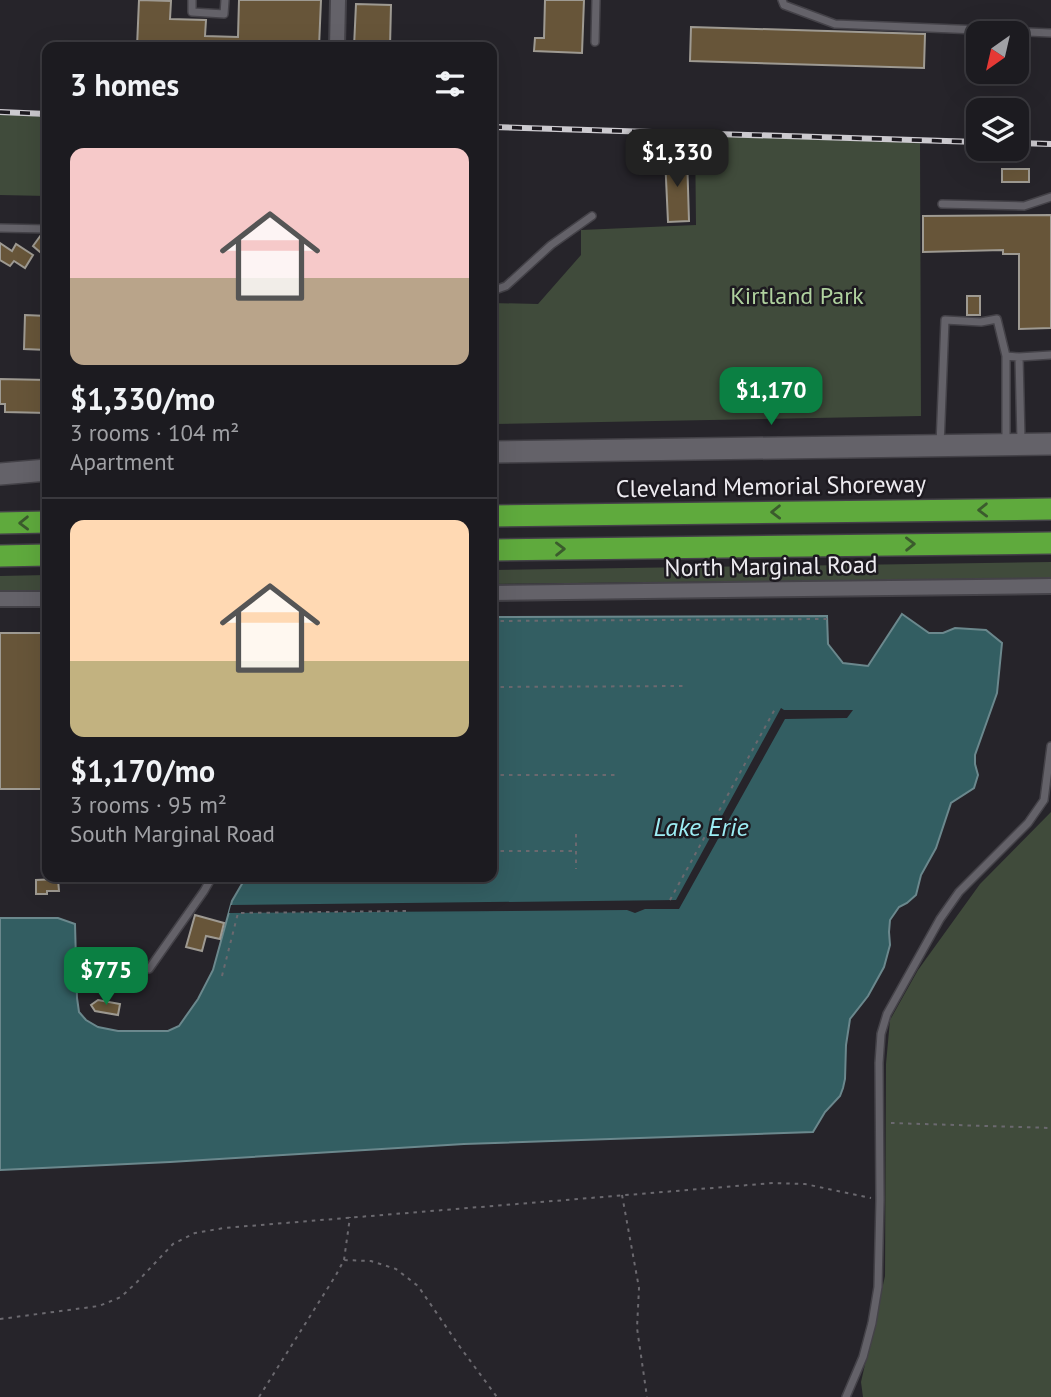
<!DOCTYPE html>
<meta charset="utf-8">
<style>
:root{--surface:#1c1b20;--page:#29282d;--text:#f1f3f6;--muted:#a0a1a5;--line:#3a393e;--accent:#0b8043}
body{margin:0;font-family:"PT Sans",sans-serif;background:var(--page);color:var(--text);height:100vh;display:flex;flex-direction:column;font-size:26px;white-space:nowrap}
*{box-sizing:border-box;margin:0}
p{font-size:23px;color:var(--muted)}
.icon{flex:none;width:38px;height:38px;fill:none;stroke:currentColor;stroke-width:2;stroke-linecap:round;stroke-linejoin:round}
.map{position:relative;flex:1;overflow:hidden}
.panel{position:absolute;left:42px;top:42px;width:455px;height:840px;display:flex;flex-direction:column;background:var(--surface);border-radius:14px;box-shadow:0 7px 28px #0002,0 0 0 2px var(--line)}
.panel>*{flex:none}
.needle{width:46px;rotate:214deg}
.fabs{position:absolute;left:966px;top:21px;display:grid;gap:14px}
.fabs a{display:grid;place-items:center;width:63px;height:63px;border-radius:14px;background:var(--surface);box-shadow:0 7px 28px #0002,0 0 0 2px var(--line);font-size:35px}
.price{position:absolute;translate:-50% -60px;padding:0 16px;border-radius:14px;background:var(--accent);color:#fff;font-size:23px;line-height:46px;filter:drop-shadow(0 2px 4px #0008)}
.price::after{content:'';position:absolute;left:50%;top:42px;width:21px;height:16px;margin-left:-10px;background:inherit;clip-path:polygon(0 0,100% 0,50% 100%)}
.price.current{background:#222;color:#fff}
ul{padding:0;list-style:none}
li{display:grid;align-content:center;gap:14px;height:371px;padding:0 28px}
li+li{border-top:2px solid var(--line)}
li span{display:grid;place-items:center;height:217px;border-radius:14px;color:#555}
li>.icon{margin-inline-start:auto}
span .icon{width:126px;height:126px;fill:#fffc;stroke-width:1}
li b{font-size:30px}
h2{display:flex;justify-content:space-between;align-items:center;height:84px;padding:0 28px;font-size:30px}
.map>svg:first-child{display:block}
.green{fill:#404b3b}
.water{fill:#335e62;stroke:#6b888d;stroke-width:2}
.pier{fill:#26242a}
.building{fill:#675539;stroke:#9e9a92;stroke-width:2}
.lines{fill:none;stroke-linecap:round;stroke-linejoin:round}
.lane-casing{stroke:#444248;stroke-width:10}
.street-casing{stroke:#444248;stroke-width:18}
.secondary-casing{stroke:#444248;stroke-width:24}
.highway-casing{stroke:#444248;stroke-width:24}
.path{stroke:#6b696f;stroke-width:2;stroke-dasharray:3.5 5;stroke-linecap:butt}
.lane{stroke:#646269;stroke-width:7}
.street{stroke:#646269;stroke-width:14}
.secondary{stroke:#646269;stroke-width:21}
.highway{stroke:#5faa3d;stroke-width:21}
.rail-casing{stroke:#cccacf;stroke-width:6}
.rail{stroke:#1d1a20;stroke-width:3.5;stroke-dasharray:10;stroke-linecap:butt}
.oneway{stroke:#3b5b2d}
.labels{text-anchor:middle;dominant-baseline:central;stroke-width:5;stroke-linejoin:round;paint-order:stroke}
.park-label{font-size:24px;fill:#b0d29f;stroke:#1d1a20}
.street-label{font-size:24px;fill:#edebf0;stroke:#1d1a20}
.water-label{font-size:26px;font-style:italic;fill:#9dedf4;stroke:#1d1a20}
</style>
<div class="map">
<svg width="1051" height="1397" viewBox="0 0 1051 1397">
<rect width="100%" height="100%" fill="#26242a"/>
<path class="green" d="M0 114 47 116V196L0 195Z
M695 133 920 140 921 416 492 424V303L538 304 581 255V230L696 225Z
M1051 562V578L492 584V570Z
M47 575V590H0V576Z
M1051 812V1397H863L861 1382 885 1276 886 1064 890 1020 918 970 980 884Z"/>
<path class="water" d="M902 614 929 633H943L955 628 986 630 1002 643 997 693 975 755V764L978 775 974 788 951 803 936 848 921 875 916 895 907 903 899 907 890 920 889 932 890 945 884 967 868 996 850 1019 846 1045 845 1079 843 1088 840 1096 825 1112 813 1132 464 1144 170 1162 0 1170V918H58L75 924 77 998 79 1012 86 1020 98 1027 118 1031H168L179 1026 198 999 213 970 232 901 246 877H492V617L827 616 828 644 843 663 868 666Z"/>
<path class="pier" d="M781 708 784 710H853L847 718 785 719 679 909H645L635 913 627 910 229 913 231 905 676 900Z"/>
<path class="building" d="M139 0 171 1 170 19 206 20 205 36 238 37 239 0H321L319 47H137Z
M545 0H584L582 53 534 51 535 38H544Z
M356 4 391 5 390 47H354Z
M691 27 925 34 924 68 690 61Z
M687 156 689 221 668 222 665 157Z
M1002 169H1029V182H1002Z
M1051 215V328L1019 329V254H1003V250L923 252V216Z
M41 235H47V258L33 246Z
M0 243 12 251 16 244 33 255 25 268 14 261 10 266 0 260Z
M967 296H980V315H967Z
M25 315 47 316V350L24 349Z
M0 379 47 380V413L5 412V404H0Z
M0 633H47V789H0Z
M58 879 59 891H47V894H36V880Z
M195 915 224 923 220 939 206 936 202 951 186 947Z
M98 1000 120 1004 118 1015 95 1011 91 1005Z"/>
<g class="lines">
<defs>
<path id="lane" d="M192 0V12L224 14 225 0
M782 0 784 5 835 24 1051 33
M595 42 596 0
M942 204 1024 206 1051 197
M0 228 47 229
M492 291 506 286 551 245 592 216
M1006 356 1019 357 1021 440
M1019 357 1051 355
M940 445 945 320 981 322 997 319 1006 356V444
M149 969 204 891 212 877
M846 1397 863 1357 872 1323 878 1287 880 1200 879 1063 881 1034 887 1014 940 919 959 892 1028 823 1044 800 1051 746"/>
<path id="street" d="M337 47 338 0
M492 593 1051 586
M0 599H47"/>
<path id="secondary" d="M492 452 1051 444
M0 474 47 470"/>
<path id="highway" d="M492 516 1051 509
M0 523 47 522
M492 550 1051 543
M0 556 47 555"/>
</defs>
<use href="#lane" class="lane-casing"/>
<use href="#street" class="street-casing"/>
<use href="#secondary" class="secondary-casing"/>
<use href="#highway" class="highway-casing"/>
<path class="path" d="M492 621 827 619
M492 687 685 686
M492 775H615
M576 834V869
M492 851H576
M670 900 775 709
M222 976 238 913 410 911
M891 1123 1051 1128
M622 1195 639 1288 637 1328 647 1397
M344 1260 350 1217
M0 1319 99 1306 121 1297 137 1282 173 1244 195 1233 224 1228 773 1183 805 1184 871 1198
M259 1397 336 1275 344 1260 371 1261 396 1269 418 1286 460 1347 497 1397"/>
<use href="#lane" class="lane"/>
<use href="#street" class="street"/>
<use href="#secondary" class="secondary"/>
<use href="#highway" class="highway"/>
<defs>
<path id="rail" d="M0 112 47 114
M492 127 978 142
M1017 143 1051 144"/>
</defs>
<use href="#rail" class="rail-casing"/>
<use href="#rail" class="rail"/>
</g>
<defs><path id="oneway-chevron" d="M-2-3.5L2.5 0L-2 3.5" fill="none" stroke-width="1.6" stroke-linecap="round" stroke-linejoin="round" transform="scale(1.75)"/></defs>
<g class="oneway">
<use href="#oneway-chevron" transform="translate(983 510) rotate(179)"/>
<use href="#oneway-chevron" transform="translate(776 512) rotate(179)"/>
<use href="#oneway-chevron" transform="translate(24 523) rotate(179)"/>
<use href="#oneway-chevron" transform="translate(910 544) rotate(-1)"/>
<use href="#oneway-chevron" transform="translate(560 549) rotate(-1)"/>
</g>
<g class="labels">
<g class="park-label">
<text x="797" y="295">Kirtland Park</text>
</g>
<g class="street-label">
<text transform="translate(771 486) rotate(-1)">Cleveland Memorial Shoreway</text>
<text transform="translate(771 566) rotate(-1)">North Marginal Road</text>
</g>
<g class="water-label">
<text x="701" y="826">Lake Erie</text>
</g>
</g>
</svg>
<div class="fabs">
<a><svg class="needle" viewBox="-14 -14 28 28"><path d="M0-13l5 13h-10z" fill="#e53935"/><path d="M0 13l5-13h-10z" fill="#a0a1a5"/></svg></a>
<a><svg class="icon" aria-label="layers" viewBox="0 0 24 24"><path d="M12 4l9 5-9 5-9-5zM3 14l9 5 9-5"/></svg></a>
</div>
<b class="price current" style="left:677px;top:189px">$1,330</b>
<b class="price" style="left:771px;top:427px">$1,170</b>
<b class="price" style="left:106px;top:1007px">$775</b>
<section class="panel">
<h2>3 homes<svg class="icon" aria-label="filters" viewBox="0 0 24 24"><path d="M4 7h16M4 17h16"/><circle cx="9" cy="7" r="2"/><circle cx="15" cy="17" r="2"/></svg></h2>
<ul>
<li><span style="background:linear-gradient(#f6c9c9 60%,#b9a48a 0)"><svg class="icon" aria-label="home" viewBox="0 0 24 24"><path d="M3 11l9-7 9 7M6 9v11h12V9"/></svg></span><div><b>$1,330/mo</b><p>3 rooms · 104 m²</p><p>Apartment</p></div></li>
<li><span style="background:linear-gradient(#ffd9b3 65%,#c2b280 0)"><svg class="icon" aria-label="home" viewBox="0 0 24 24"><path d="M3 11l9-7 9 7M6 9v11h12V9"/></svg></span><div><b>$1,170/mo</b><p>3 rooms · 95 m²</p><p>South Marginal Road</p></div></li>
</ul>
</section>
</div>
